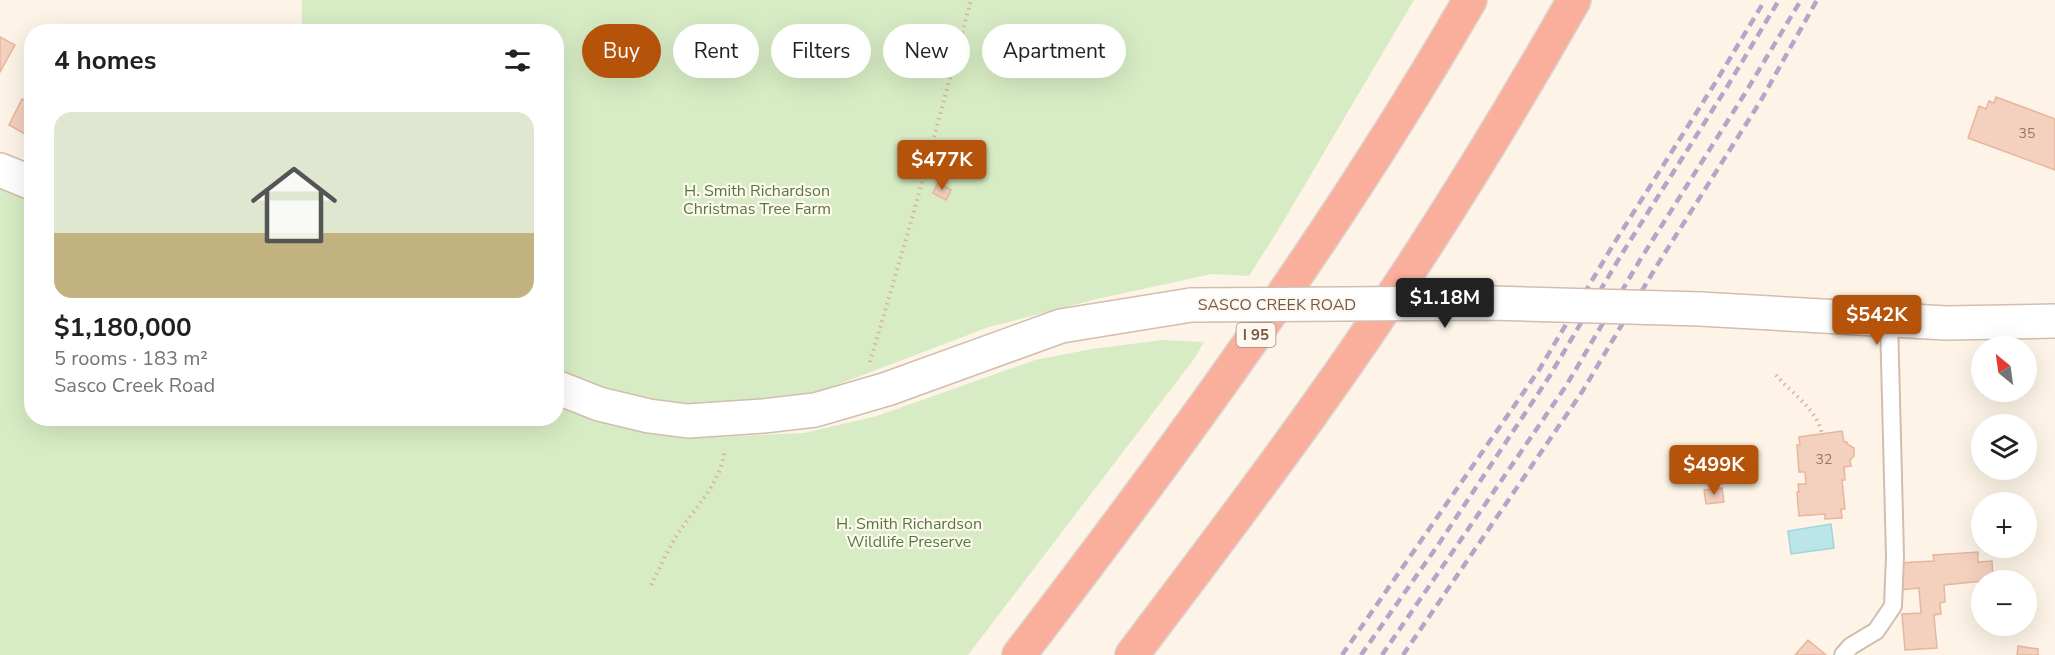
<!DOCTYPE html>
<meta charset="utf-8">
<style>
:root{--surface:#fff;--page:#f2f2f2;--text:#202124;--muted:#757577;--line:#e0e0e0;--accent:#b45309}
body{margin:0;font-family:"Nunito Sans",sans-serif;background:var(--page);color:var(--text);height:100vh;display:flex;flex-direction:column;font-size:22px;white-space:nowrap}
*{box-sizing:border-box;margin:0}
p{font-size:20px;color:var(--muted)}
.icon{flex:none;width:33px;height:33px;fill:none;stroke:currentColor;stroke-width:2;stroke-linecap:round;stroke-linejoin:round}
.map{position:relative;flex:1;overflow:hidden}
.details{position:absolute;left:24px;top:24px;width:540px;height:402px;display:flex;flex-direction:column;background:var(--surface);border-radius:24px;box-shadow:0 6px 24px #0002}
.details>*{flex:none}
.hud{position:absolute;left:582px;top:24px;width:570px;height:54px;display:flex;gap:12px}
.needle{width:39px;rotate:331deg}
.controls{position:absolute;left:1971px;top:336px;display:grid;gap:12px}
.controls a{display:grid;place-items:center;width:66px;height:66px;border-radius:50%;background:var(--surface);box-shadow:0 6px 24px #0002;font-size:30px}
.price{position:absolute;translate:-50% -51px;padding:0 14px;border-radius:6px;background:var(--accent);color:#fff;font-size:20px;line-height:39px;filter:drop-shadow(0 2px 3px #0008)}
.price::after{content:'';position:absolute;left:50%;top:36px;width:18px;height:14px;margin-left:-9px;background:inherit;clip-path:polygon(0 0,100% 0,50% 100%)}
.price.current{background:#222;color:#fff}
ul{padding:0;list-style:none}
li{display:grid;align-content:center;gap:12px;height:318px;padding:0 30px}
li+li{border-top:2px solid var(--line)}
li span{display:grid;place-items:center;height:186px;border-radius:18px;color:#555}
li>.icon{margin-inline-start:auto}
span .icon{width:108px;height:108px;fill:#fffc;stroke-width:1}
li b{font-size:26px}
h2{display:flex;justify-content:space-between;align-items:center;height:72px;padding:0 30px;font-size:26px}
.chip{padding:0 21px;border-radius:27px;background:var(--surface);box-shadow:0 6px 24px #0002;font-size:21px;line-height:54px}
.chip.current{background:var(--accent);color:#fff}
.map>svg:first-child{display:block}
.green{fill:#d7ecc4}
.water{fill:#bae5e9;stroke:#a0d5db;stroke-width:1.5}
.building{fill:#f4d0be;stroke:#e8b59d;stroke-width:1.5}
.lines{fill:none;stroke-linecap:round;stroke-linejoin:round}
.service-casing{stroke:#d3bdaf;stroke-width:20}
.minor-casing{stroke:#d3bdaf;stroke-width:36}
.motorway-casing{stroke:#dcd4d0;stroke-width:36}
.path{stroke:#dab3a0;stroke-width:4;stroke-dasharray:1.5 4.5;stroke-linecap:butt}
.service{stroke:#fff;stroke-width:16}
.minor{stroke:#fff;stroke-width:33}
.motorway{stroke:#faaf9c;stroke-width:33}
.rail{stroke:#b6a4c9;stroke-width:4.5;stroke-dasharray:9 6;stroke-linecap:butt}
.minor-bridge-casing{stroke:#d3bdaf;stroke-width:36;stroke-linecap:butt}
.minor-bridge{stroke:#fff;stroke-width:33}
.labels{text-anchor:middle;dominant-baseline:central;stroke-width:4.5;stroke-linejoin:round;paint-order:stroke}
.number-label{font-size:14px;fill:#987667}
.shield{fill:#fff8ef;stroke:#a1887c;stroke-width:1.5}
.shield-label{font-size:15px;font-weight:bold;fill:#79584a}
.park-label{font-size:16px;fill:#537a3e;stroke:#fff8ef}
.street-label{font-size:16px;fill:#79584a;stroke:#fff8ef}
</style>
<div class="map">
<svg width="2055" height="655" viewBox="0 0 2055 655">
<rect width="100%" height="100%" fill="#fdf4e7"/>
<path class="green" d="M302 0H1414L1280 227 1249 276 1212 274 1097 299 989 327 826 389 772 401 684 406 634 401 557 373 556 32H302Z
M0 188 31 201 32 418H556L557 403 690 438 804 433 877 416 1035 360 1092 349 1162 340 1204 342 1194 359 968 655H0Z"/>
<path class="water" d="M1831 524 1834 548 1791 554 1788 531Z"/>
<path class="building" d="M0 37 15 45 0 72Z
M1996 97 2055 119V170L1968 138 1979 106 1986 109 1989 101 1994 103Z
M22 99 32 104V138L9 125Z
M938 183 951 190 946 200 933 193Z
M1842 431 1844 442H1847V444L1854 448V456L1850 460 1851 466 1844 467 1845 480H1842L1845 509H1841L1842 518 1825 519V514L1799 516 1797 492H1799L1798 484H1806L1805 472H1799L1797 445H1800L1799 437Z
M1722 488 1724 502 1706 504 1704 490Z
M1978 552V562L1992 561 1993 580 1944 585 1945 602 1940 603 1941 614 1934 615 1937 648 1905 650 1902 614 1921 613 1919 588 1900 590 1899 563 1934 561 1933 555Z
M1808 640 1826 655H1795Z
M2018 646 2038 649V655H2017Z"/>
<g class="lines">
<defs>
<path id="service" d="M1843 655 1851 646 1876 631 1893 606 1895 556 1889 321"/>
<path id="minor" d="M0 170 32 183
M1700 309 1946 323 2055 321
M556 387 599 404 649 416 688 421 763 416 815 410 887 389 1061 326 1191 305"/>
<path id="motorway" d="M1019 655C1181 444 1337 230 1470 0
M1132 655C1193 574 1255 493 1314 410 1408 279 1494 141 1574 0"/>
</defs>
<use href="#service" class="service-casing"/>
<use href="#minor" class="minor-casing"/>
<use href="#motorway" class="motorway-casing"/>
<path class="path" d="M870 362 913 215 971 0
M1776 375C1792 394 1817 409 1822 434
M651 585C659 569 667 551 677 535 695 507 721 484 725 449"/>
<use href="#service" class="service"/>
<use href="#minor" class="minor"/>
<use href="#motorway" class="motorway"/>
<path class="rail" d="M1342 655 1539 370 1613 245 1717 80 1765 0
M1361 655 1438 545 1549 377 1623 252 1727 87 1779 0
M1382 655 1566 386 1640 260 1744 95 1801 0
M1403 655 1582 392 1656 267 1760 102 1817 0"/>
<defs>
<path id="minor-bridge" d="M1191 305 1490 303 1700 309"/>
</defs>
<use href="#minor-bridge" class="minor-bridge-casing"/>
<use href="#minor-bridge" class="minor-bridge"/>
</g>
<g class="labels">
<g class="number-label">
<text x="2027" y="133">35</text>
<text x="1824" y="459">32</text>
</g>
<rect class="shield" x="1236.5" y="323" width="39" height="24" rx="4.5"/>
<g class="shield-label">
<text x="1256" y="335">I 95</text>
</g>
<g class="park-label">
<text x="757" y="191">H. Smith Richardson<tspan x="757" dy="18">Christmas Tree Farm</tspan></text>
<text x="909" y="524">H. Smith Richardson<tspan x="909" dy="18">Wildlife Preserve</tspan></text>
</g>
<g class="street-label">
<text x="1277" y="305">SASCO CREEK ROAD</text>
</g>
</g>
</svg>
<div class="controls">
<a><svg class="needle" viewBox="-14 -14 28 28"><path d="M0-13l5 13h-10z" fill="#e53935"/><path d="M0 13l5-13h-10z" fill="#757577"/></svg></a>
<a><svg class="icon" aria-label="layers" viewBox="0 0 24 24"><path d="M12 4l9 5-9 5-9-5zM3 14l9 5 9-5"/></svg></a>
<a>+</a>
<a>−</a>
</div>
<b class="price" style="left:942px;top:191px">$477K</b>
<b class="price current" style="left:1445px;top:329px">$1.18M</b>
<b class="price" style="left:1877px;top:346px">$542K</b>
<b class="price" style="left:1714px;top:496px">$499K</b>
<div class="hud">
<a class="chip current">Buy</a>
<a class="chip">Rent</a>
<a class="chip">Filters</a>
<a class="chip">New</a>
<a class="chip">Apartment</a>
</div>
<section class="details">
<h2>4 homes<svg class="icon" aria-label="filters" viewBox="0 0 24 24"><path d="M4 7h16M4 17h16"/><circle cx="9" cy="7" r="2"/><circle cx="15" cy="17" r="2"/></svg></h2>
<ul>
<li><span style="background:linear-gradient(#dfe7d0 65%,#c2b280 0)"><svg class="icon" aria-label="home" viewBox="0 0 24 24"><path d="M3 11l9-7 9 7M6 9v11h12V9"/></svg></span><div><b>$1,180,000</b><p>5 rooms · 183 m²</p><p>Sasco Creek Road</p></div></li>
</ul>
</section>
</div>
